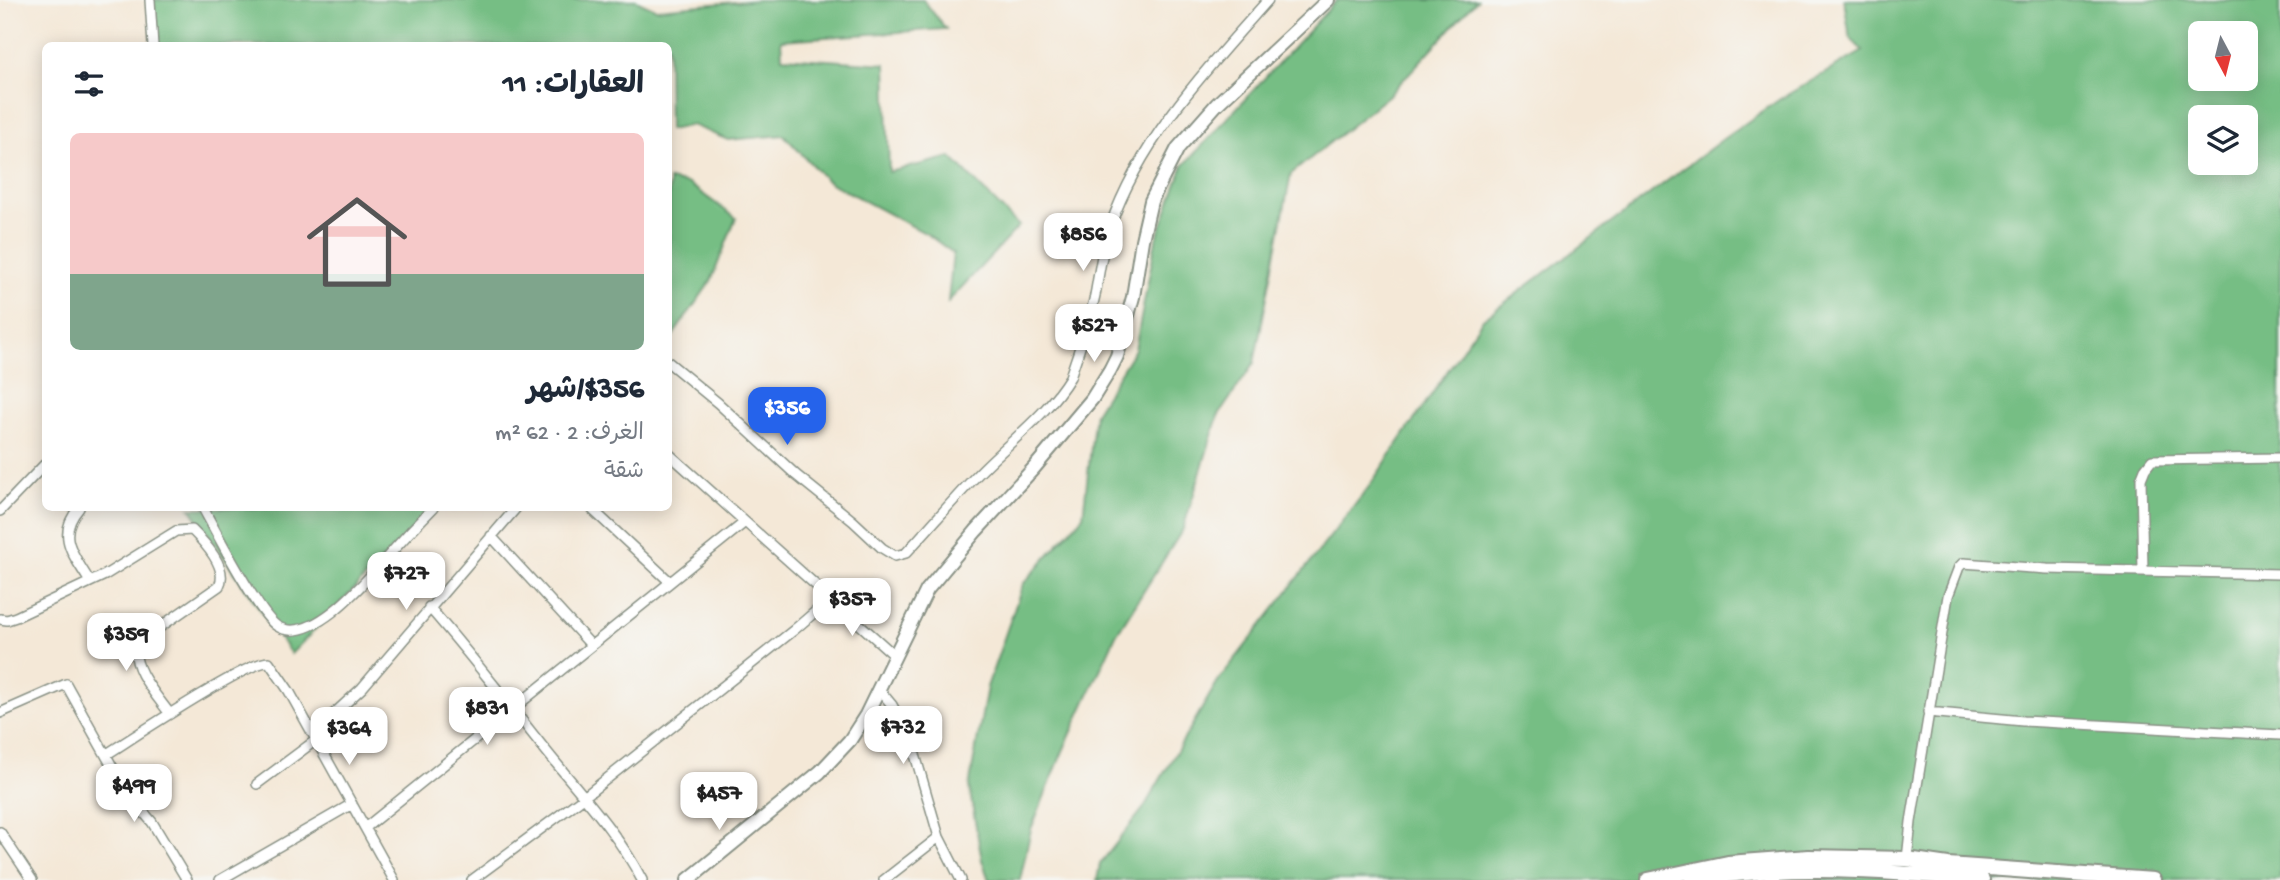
<!DOCTYPE html>
<html lang="ar">
<meta charset="utf-8">
<style>
:root{--surface:#fff;--page:#f2f2f3;--text:#1f2937;--muted:#747a83;--line:#e0e1e3;--accent:#2563eb}
body{margin:0;font-family:"Gochi Hand","Playpen Sans Arabic",sans-serif;background:var(--page);color:var(--text);direction:rtl;height:100vh;display:flex;flex-direction:column;font-size:26px;white-space:nowrap}
*{box-sizing:border-box;margin:0}
p{font-size:23px;color:var(--muted)}
.icon{flex:none;width:38px;height:38px;fill:none;stroke:currentColor;stroke-width:2;stroke-linecap:round;stroke-linejoin:round}
.map{position:relative;flex:1;overflow:hidden;direction:ltr}
.sheet{position:absolute;left:42px;top:42px;width:630px;height:469px;display:flex;flex-direction:column;background:var(--surface);border-radius:10px;box-shadow:0 4px 18px #0003;direction:rtl}
.sheet>*{flex:none}
.needle{width:46px;rotate:173deg}
.controls{position:absolute;left:2188px;top:21px;display:grid;gap:14px}
.controls a{display:grid;place-items:center;width:70px;height:70px;border-radius:10px;background:var(--surface);box-shadow:0 4px 18px #0003;font-size:35px}
.price{position:absolute;translate:-50% -60px;padding:0 16px;border-radius:14px;background:#fff;color:#222;font-size:23px;line-height:46px;filter:drop-shadow(0 2px 4px #0008)}
.price::after{content:'';position:absolute;left:50%;top:42px;width:21px;height:16px;margin-left:-10px;background:inherit;clip-path:polygon(0 0,100% 0,50% 100%)}
.price.active{background:var(--accent);color:#fff}
ul{padding:0;list-style:none}
li{display:grid;align-content:center;gap:14px;height:371px;padding:0 28px}
li+li{border-top:2px solid var(--line)}
li span{display:grid;place-items:center;height:217px;border-radius:10px;color:#555}
li>.icon{margin-inline-start:auto}
span .icon{width:126px;height:126px;fill:#fffc;stroke-width:1}
li b{font-size:30px}
h2{display:flex;justify-content:space-between;align-items:center;height:84px;padding:0 28px;font-size:30px}
.map>svg:first-child{display:block}
.forest{fill:#76be84;stroke:#4a7e5c;stroke-width:2;fill-rule:evenodd}
.lines{fill:none;stroke-linecap:round;stroke-linejoin:round}
.minor-casing{stroke:#8a9286;stroke-width:12}
.secondary-casing{stroke:#8a9286;stroke-width:16}
.primary-casing{stroke:#8a9286;stroke-width:18}
.minor{stroke:#fff;stroke-width:9}
.secondary{stroke:#fff;stroke-width:12}
.primary{stroke:#fff;stroke-width:14}
</style>
<div class="map">
<svg width="2280" height="880" viewBox="0 0 2280 880">
<rect width="100%" height="100%" fill="#f6f6f2"/>
<filter id="ink" filterUnits="userSpaceOnUse"><feTurbulence type="fractalNoise" baseFrequency=".0143" numOctaves="2"/><feDisplacementMap in="SourceGraphic" scale="14" xChannelSelector="R" yChannelSelector="G"/><feConvolveMatrix kernelMatrix="1 2 1 2 8 2 1 2 1" color-interpolation-filters="sRGB"/></filter>
<filter id="wash" filterUnits="userSpaceOnUse"><feTurbulence type="fractalNoise" baseFrequency=".00686" numOctaves="4" result="noise"/><feDisplacementMap in="SourceGraphic" scale="28" xChannelSelector="R" yChannelSelector="G"/><feGaussianBlur stdDeviation="1.57" result="paint"/><feColorMatrix in="noise" values="0 0 0 0 0 0 0 0 0 0 0 0 0 0 0 0 0 1.4 0 .05"/><feComposite in="paint" operator="in"/></filter>
<g filter="url(#wash)">
<rect width="100%" height="100%" fill="#f4e8d7"/>
<path class="forest" d="M152 0H636L656 9 758 0H923L946 29 781 40 782 57 886 64 889 172 951 157 1019 226 948 302 953 253 927 234 827 181 784 135 728 140 692 125 669 130 668 46 155 45Z
M1337 0H1477L1389 95 1291 174 1254 363 1218 416 1183 529 1116 635 1063 751 1031 829 1020 880H989L982 860 969 787 987 687 1023 584 1083 516 1095 413 1135 349 1156 240 1183 166Z
M1844 0H2280V880H1097L1100 864 1143 809 1218 681 1368 488 1483 319 1723 139 1780 99 1863 51 1850 38ZM2200 33H2245V79H2200ZM2200 117H2245V163H2200Z
M669 180 689 184 736 218 711 281 669 341Z
M190 508H433L291 654Z"/>
</g>
<g filter="url(#ink)">
<g class="lines">
<defs>
<path id="minor" d="M150 0 153 46
M668 362 718 403 796 475 853 521 882 548 895 556 906 553C932 525 957 495 984 468 1013 439 1048 413 1070 377 1079 349 1091 319 1096 290 1100 268 1102 248 1110 227 1141 138 1206 70 1268 0
M668 453 894 655
M79 508C55 536 74 555 90 582
M203 508C215 530 259 615 277 626 312 648 369 577 389 555 403 539 418 523 433 508
M593 510 669 581
M0 511 46 463
M491 536 591 645
M2143 570 2141 479 2145 469 2152 460 2280 458
M429 607C470 654 508 703 547 752 580 793 618 833 642 880
M0 619 7 620 16 617 105 575 176 531 192 530C204 542 229 568 219 586L137 643C129 666 157 696 170 714
M878 688 892 705 911 741 939 837 961 880
M1928 712 2023 721 2280 735
M0 713 66 684 127 793 152 822 187 880
M313 733 362 688 516 508
M107 754C131 739 249 660 269 662L289 691 394 880
M257 784 316 740
M365 828 745 522
M0 832 32 880
M1907 859 1911 822 1948 596 1959 567 1963 563 2047 569 2280 574
M220 880 352 804
M472 880 584 797 794 630 830 599
M884 880 939 837"/>
<path id="secondary" d="M688 880 820 772 850 740 866 715 927 590 976 531 1034 468 1092 399 1110 370 1117 356 1133 297 1142 240 1151 201 1178 148 1217 104 1328 0"/>
<path id="primary" d="M1648 880 1728 863 1809 857 1907 859 1948 865 2153 880
M1692 880C1789 863 1884 871 1982 880"/>
</defs>
<use href="#minor" class="minor-casing"/>
<use href="#secondary" class="secondary-casing"/>
<use href="#primary" class="primary-casing"/>
<use href="#minor" class="minor"/>
<use href="#secondary" class="secondary"/>
<use href="#primary" class="primary"/>
</g>
</g>
</svg>
<div class="controls">
<a><svg class="needle" viewBox="-14 -14 28 28"><path d="M0-13l5 13h-10z" fill="#e53935"/><path d="M0 13l5-13h-10z" fill="#747a83"/></svg></a>
<a><svg class="icon" aria-label="layers" viewBox="0 0 24 24"><path d="M12 4l9 5-9 5-9-5zM3 14l9 5 9-5"/></svg></a>
</div>
<b class="price" style="left:1083px;top:273px">$856</b>
<b class="price" style="left:1094px;top:364px">$527</b>
<b class="price active" style="left:787px;top:447px">$356</b>
<b class="price" style="left:406px;top:612px">$727</b>
<b class="price" style="left:852px;top:638px">$357</b>
<b class="price" style="left:126px;top:673px">$359</b>
<b class="price" style="left:487px;top:747px">$831</b>
<b class="price" style="left:903px;top:766px">$732</b>
<b class="price" style="left:349px;top:767px">$364</b>
<b class="price" style="left:134px;top:824px">$499</b>
<b class="price" style="left:719px;top:832px">$457</b>
<section class="sheet">
<h2>العقارات: 11<svg class="icon" aria-label="filters" viewBox="0 0 24 24"><path d="M4 7h16M4 17h16"/><circle cx="9" cy="7" r="2"/><circle cx="15" cy="17" r="2"/></svg></h2>
<ul>
<li><span style="background:linear-gradient(#f6c9c9 65%,#7fa58c 0)"><svg class="icon" aria-label="home" viewBox="0 0 24 24"><path d="M3 11l9-7 9 7M6 9v11h12V9"/></svg></span><div><b>$356/شهر</b><p>الغرف: 2 · 62 m²</p><p>شقة</p></div></li>
</ul>
</section>
</div>
